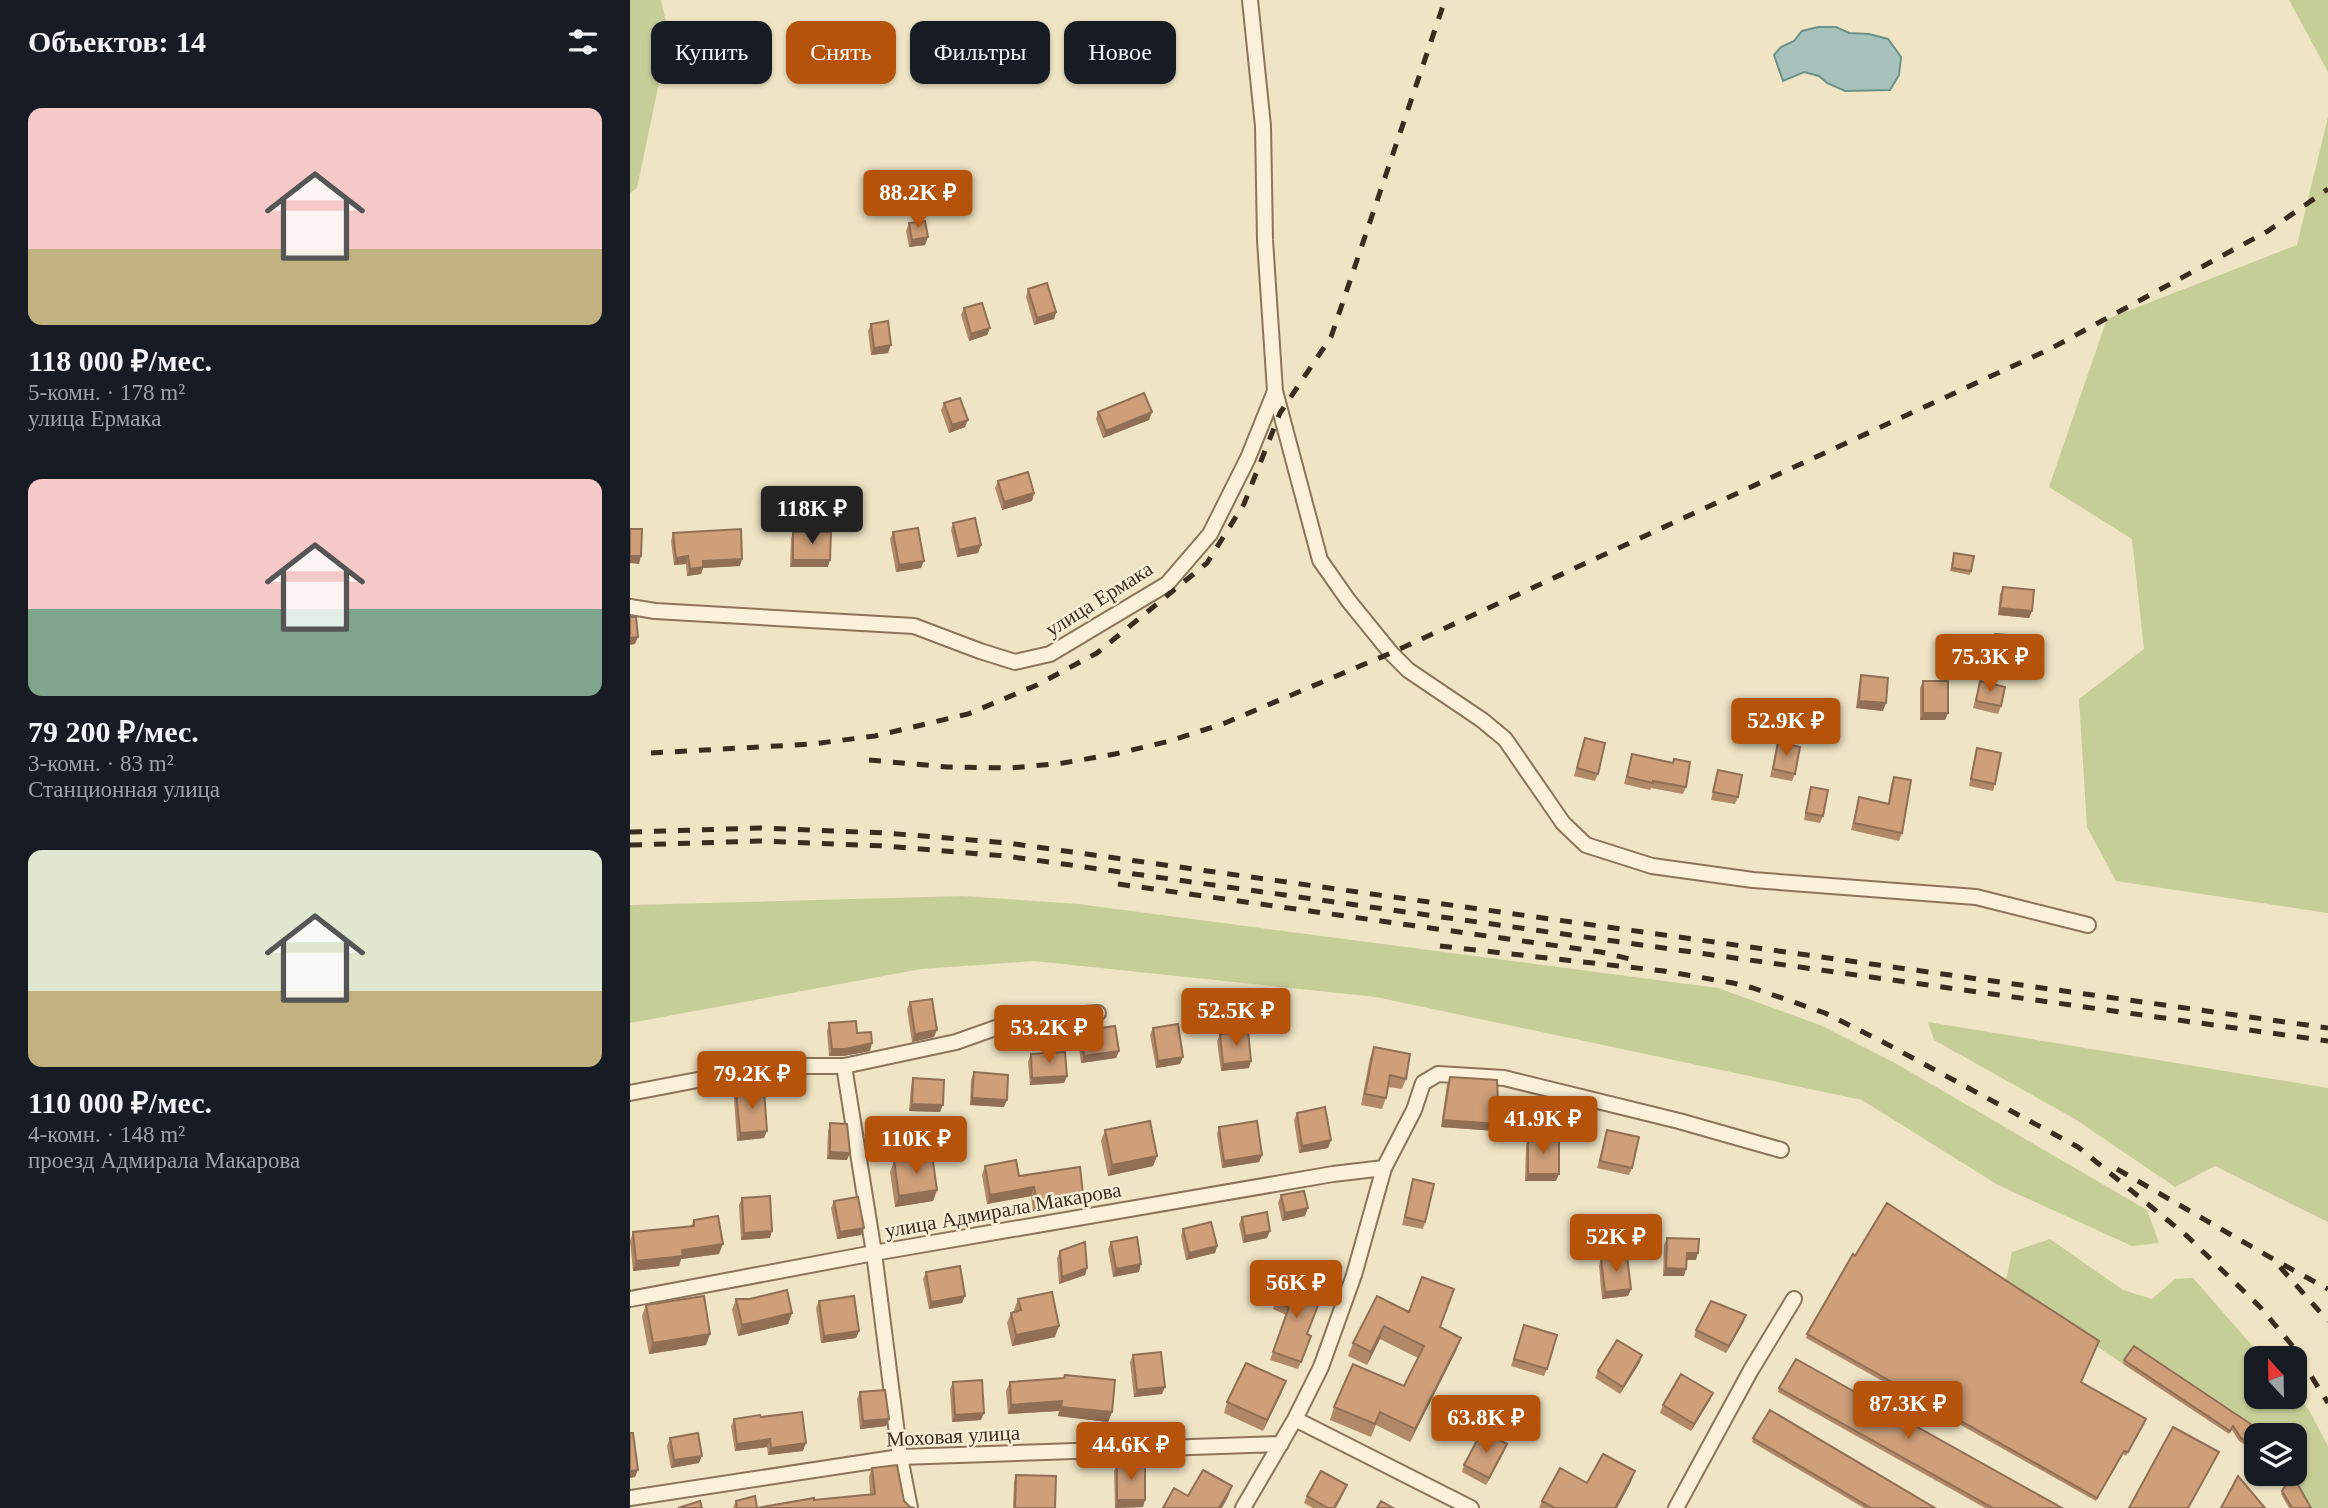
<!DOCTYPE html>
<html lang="ru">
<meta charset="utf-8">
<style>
:root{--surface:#171b24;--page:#20242c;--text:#f1f3f6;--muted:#9ea1a6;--accent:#b45309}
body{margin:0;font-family:Georgia,serif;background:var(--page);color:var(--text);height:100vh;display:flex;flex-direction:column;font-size:26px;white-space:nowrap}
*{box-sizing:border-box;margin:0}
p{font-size:23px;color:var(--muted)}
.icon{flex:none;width:38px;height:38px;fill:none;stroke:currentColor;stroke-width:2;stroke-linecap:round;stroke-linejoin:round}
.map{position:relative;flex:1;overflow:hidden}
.sheet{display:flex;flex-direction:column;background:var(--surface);width:630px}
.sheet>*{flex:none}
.top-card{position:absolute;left:21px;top:21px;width:665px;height:63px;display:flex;gap:14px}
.needle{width:46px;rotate:338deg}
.fabs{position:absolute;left:1614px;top:1346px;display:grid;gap:14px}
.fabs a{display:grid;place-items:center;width:63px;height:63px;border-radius:14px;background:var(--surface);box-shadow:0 2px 5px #0004;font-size:35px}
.price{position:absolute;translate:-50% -60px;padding:0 16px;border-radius:7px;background:var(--accent);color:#fff;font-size:23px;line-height:46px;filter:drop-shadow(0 2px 4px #0008)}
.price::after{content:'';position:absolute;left:50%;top:42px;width:21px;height:16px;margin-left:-10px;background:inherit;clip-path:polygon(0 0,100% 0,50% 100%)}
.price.current{background:#222;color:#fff}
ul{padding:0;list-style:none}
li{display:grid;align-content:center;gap:14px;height:371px;padding:0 28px}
li span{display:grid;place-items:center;height:217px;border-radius:14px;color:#555}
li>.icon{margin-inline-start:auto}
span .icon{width:126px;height:126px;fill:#fffc;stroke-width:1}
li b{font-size:30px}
h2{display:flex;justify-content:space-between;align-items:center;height:84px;padding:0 28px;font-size:30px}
.chip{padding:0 24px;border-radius:14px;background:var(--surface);box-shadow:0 2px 5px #0004;font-size:24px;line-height:63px}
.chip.current{background:var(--accent);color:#fff}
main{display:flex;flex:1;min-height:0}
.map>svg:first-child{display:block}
.green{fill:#c6ce98}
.water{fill:#a6c2bb;stroke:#6c9189;stroke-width:2}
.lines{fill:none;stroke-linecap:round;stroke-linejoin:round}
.minor-casing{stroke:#8b755a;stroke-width:18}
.minor{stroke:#faf1d8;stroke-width:14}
.rail{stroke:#3a2d1e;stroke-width:5;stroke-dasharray:12 12;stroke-linecap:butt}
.wall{fill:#b18968}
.shaded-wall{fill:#906f55}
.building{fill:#ce9f79;stroke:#906f55;stroke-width:2}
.labels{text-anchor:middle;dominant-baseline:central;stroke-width:5;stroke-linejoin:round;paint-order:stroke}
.street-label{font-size:21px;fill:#3a2d1e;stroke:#f6eed4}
</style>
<main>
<section class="sheet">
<h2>Объектов: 14<svg class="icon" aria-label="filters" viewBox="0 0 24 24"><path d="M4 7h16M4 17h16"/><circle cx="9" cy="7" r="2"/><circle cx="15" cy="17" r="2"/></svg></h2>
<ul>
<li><span style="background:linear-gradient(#f6c9c9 65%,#c2b280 0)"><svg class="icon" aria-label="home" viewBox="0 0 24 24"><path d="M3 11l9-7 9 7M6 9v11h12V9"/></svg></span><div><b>118 000 ₽/мес.</b><p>5-комн. · 178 m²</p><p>улица Ермака</p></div></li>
<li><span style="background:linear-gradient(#f6c9c9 60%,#7fa58c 0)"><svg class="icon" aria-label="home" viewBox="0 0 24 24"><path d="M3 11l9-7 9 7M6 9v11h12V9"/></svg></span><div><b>79 200 ₽/мес.</b><p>3-комн. · 83 m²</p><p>Станционная улица</p></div></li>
<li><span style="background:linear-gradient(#dfe7d0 65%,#c2b280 0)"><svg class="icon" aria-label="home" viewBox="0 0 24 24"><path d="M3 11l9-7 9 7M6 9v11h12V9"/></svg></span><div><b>110 000 ₽/мес.</b><p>4-комн. · 148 m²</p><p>проезд Адмирала Макарова</p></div></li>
</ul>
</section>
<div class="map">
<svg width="1698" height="1508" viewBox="0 0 1698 1508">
<rect width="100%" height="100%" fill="#efe4c4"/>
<path class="green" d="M0 0H31L39 35 7 188 0 193Z
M1659 0H1698V72Z
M1698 117V913L1486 881 1457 827 1449 699 1514 649 1502 539 1419 487 1477 319 1667 245Z
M333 896 448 904 1088 988 1190 1025 1265 1063 1517 1210 1529 1243 1502 1246 1368 1185 1232 1100 746 997 404 961 291 969 0 1023V905Z
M1298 1022 1698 1088V1222L1585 1166 1545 1187 1445 1119 1304 1040Z
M1420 1239 1493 1290 1522 1299 1545 1279 1563 1278 1633 1358H1626V1396H1664V1393L1679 1410 1698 1446V1508H1678L1658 1474H1664V1435H1626L1502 1350 1493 1364 1375 1284 1382 1252Z"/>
<path class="water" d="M1188 27H1206L1219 33 1239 34 1258 39 1271 57 1269 75 1260 90 1215 91 1197 83 1189 76 1174 72 1153 81 1144 55 1151 47 1164 41 1172 31Z"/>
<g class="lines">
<defs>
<path id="minor" d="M620 0 633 126 635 240 645 391 690 560 718 600 761 653 778 670 852 720 875 739 933 823 956 845 1022 866 1123 880 1346 897 1458 925
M0 607 25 611 284 626 350 651 385 662 420 654 537 584 580 534 618 458 645 391
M214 1066 244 1253 270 1457 280 1508
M0 1093 104 1073 138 1072 173 1066H214L326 1042 391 1019 468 1013
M0 1299 244 1253 703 1174 754 1168
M665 1419 841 1508
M0 1498 270 1457 651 1444
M613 1508 665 1419 691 1367 724 1275 754 1168 784 1110 793 1083 808 1074 874 1078 1049 1121 1151 1150
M1046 1508 1121 1370 1164 1299"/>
</defs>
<use href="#minor" class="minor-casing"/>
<use href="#minor" class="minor"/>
<path class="rail" d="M21 753 182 744 245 736 338 714 407 685 467 653 577 563 614 504 650 413 701 337 815 0
M239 760 317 767 381 768 433 763 485 754 540 741 595 723 761 653 1420 349 1638 231 1698 189
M0 832 131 828 256 833 378 843 1698 1028
M0 845 131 841 255 846 376 856 1698 1041
M488 884 971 952 1000 959
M810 946 1034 971 1103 983 1123 988 1195 1013 1253 1042 1448 1147 1557 1236 1630 1307 1661 1344 1698 1403
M1487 1169 1643 1259 1698 1289
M1650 1267 1698 1321"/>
</g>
<path class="wall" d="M279 223 295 245 279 247 276 231Z
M398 289 426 312 424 319 404 325 396 297Z
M334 308 360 328 357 335 339 341 331 315Z
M241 324 258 353 241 355 238 331Z
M314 403 335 427 319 433 311 410Z
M468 412H522L519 420 473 438 466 419Z
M368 481 404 493 402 501 372 510 365 488Z
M323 523 351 545 348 553 327 557 321 530Z
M163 532 198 567H160L161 539Z
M263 532 291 568 266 572 260 539Z
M43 533 110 566 73 568 71 574 57 576 56 564 44 565 41 541Z
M1324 553 1341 571 1340 575 1320 571Z
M1373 587 1402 611 1399 618 1368 615 1370 594Z
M1365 634 1389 663 1361 661 1362 641Z
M1231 675 1253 711 1226 708 1229 683Z
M1293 681 1318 713 1315 720H1290V688Z
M1350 681 1371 706 1368 714 1343 708Z
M955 738 968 774 965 781 944 776Z
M1148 742 1165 774 1162 781 1140 777 1146 750Z
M1347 748 1365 784 1363 791 1339 786 1345 756Z
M1002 754 1042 763 1044 759 1056 787 1053 794 1021 788 1020 790 994 784Z
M1088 770 1108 797 1105 804 1081 800Z
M1264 777 1272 833 1269 841 1221 830 1229 797 1258 804 1261 784Z
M1181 787 1193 816 1190 823 1174 820 1179 794Z
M280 1002 304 1037 282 1042 277 1009Z
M199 1023 227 1033 240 1051 213 1056H199L197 1031Z
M523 1028 550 1064 526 1068 520 1035Z
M450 1031 489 1051 486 1058 451 1063 448 1038Z
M590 1034 619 1068 591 1071 587 1041Z
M744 1047 776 1079 772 1089 758 1087 756 1098 752 1109 731 1105 740 1058Z
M401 1054 437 1076 434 1083 400 1085 398 1062Z
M344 1072 374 1107 340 1105 341 1080Z
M820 1077 869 1124 866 1131 811 1127 817 1084Z
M283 1078 310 1112 279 1111 281 1086Z
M106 1092 134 1138 107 1141 104 1099Z
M667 1113 701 1140 698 1148 669 1153 664 1120Z
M200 1123 217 1160 197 1159 198 1131Z
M589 1127 632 1155 629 1162 592 1168 587 1134Z
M475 1130 527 1156 523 1166 478 1176 471 1141Z
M977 1130 1002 1168 999 1175 967 1168Z
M898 1138 926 1181H895L896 1145Z
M264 1161 307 1190 303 1201 265 1207 260 1172Z
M355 1166 389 1176 453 1194 449 1204 403 1211 401 1196 357 1204 352 1175Z
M783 1179 795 1222 793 1229 772 1225Z
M651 1195 675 1216 652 1221 648 1203Z
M112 1198 140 1238 111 1240 109 1205Z
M204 1201 234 1228 231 1235 207 1239 201 1208Z
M612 1217 637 1238 613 1243 609 1224Z
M64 1220 89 1254 51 1259 49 1266 3 1271 0 1241 3 1232 61 1226Z
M553 1229 587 1246 585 1253 556 1260 551 1236Z
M1037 1238 1066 1260H1056L1054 1276H1033L1034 1245Z
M481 1242 509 1272 483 1277 478 1249Z
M430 1251 457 1268 455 1275 429 1284 427 1258Z
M971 1259 1001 1289 998 1296 972 1299 969 1266Z
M296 1272 332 1303 299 1309 293 1279Z
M654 1280 677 1334 681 1336 668 1369 640 1360 656 1315 643 1309Z
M747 1296 810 1327 826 1351 780 1442 746 1425 741 1437 700 1420 704 1407 774 1386 788 1358 750 1339 737 1365 718 1356 723 1343Z
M106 1299 162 1313 158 1324 108 1336 102 1310Z
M388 1299 425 1337 382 1346 377 1323 381 1313 385 1312 384 1310Z
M189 1301 229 1331 226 1338 191 1343 186 1308Z
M16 1305 80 1334 76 1345 19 1354 12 1316Z
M1116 1315 1113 1323 1096 1353 1064 1337 1066 1330Z
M892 1332 917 1369 914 1376 881 1366Z
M1177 1334 1451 1382 1515 1423 1496 1456 1493 1454 1466 1501 1176 1338Z
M503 1355 532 1394 504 1397 500 1362Z
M1494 1360 1626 1435V1452L1609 1441 1602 1430 1599 1434 1493 1364Z
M1010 1362 990 1394 965 1378 968 1371Z
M656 1381 633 1431 594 1413 597 1402Z
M323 1382 351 1420 322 1422 320 1389Z
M380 1382 482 1412 478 1422 428 1416 429 1411 378 1414 376 1391Z
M1149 1388 1432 1508H1355L1148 1392Z
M230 1392 259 1419 256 1426 230 1429 227 1399Z
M1080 1400 1061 1431 1030 1413 1033 1405Z
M104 1419 173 1451 138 1455 137 1447 105 1451 101 1426Z
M40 1438 69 1463 41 1468 37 1446Z
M1123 1438 1305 1508H1234L1122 1442Z
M874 1452 856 1485 832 1472 834 1465Z
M487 1464 513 1507 485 1508 484 1471Z
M242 1468 280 1507 285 1508H103L106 1501 127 1508 240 1494 239 1477Z
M386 1475 425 1508H383L384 1482Z
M1001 1482 987 1508H909L912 1501 957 1483Z
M1652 1491 1681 1508H1659L1651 1494Z
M714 1493 706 1508H683L674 1503 677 1496Z"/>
<path class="shaded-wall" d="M298 237 295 245 279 247 282 240Z
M426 312 424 319 404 325 407 318Z
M360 328 357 335 339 341 341 334Z
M261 345 258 353 241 355 244 348Z
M522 412 519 420 473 438 476 431Z
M338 420 335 427 319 433 322 425Z
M404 493 402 501 372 510 374 502Z
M351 545 348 553 327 557 329 550Z
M0 556H11L9 564 0 563Z
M58 556 56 564 44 565 46 558Z
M112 559 110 566 73 568 71 574 57 576 60 569 73 561Z
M163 560H200L198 567H160Z
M294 561 291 568 266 572 269 565Z
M1370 608 1402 611 1399 618 1368 615Z
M8 637 5 644 0 645V638Z
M1363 653 1391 655 1389 663 1361 661Z
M1229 701 1256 703 1253 711 1226 708Z
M1293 713H1318L1315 720H1290Z
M307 1030 304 1037 282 1042 285 1034Z
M242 1043 240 1051 213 1056H199L202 1049Z
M489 1051 486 1058 451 1063 454 1056Z
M553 1057 550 1064 526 1068 528 1061Z
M621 1061 619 1068 591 1071 593 1064Z
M437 1076 434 1083 400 1085 402 1078Z
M342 1098 377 1100 374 1107 340 1105Z
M282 1104 313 1105 310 1112 279 1111Z
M813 1120 869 1124 866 1131 811 1127Z
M137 1131 134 1138 107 1141 110 1133Z
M701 1140 698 1148 669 1153 672 1146Z
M200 1152 220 1153 217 1160 197 1159Z
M632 1155 629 1162 592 1168 594 1161Z
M527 1156 523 1166 478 1176 482 1165Z
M898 1174H929L926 1181H895Z
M404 1187 401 1196 357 1204 360 1195Z
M307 1190 303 1201 265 1207 269 1196Z
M453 1194 449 1204 403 1211 407 1202Z
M678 1208 675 1216 652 1221 655 1213Z
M234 1228 231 1235 207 1239 210 1232Z
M142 1231 140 1238 111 1240 114 1233Z
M640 1231 637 1238 613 1243 615 1236Z
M93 1244 89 1254 51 1259 49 1266 3 1271 6 1261 52 1250Z
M587 1246 585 1253 556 1260 559 1253Z
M1057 1253H1068L1066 1260H1054Z
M511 1264 509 1272 483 1277 486 1269Z
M457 1268 455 1275 429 1284 432 1277Z
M1036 1268 1056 1269 1054 1276H1033Z
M1001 1289 998 1296 972 1299 975 1292Z
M335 1296 332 1303 299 1309 301 1302Z
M162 1313 158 1324 108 1336 112 1325Z
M1116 1315 1113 1323 1096 1353 1099 1346Z
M429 1326 425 1337 382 1346 386 1335Z
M754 1326 750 1339 737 1365 741 1352Z
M229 1331 226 1338 191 1343 194 1336Z
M80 1334 76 1345 19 1354 23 1343Z
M831 1338 826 1351 780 1442 785 1429Z
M1012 1355 1010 1362 990 1394 993 1387Z
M656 1381 652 1392 633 1431 637 1420Z
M535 1387 532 1394 504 1397 507 1390Z
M1083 1393 1080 1400 1061 1431 1064 1424Z
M432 1401 429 1411 378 1414 381 1405Z
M431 1407 482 1412 478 1422 428 1416Z
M354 1413 351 1420 322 1422 325 1415Z
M259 1419 256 1426 230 1429 233 1421Z
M140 1439 137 1447 105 1451 107 1444Z
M176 1443 173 1451 138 1455 141 1448Z
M877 1444 874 1452 856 1485 859 1478Z
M72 1456 69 1463 41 1468 44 1460Z
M8 1470 5 1477 0 1478V1471Z
M1005 1471 1001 1482 987 1508H985Z
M602 1486 598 1497 592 1508H589Z
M487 1500H515L513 1507 485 1508Z"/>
<path class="building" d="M295 221 298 237 282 240 279 223Z
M417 283 426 312 407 318 398 289Z
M352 303 360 328 341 334 334 308Z
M258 321 261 345 244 348 241 324Z
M514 393 522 412 476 431 468 412Z
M330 398 338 420 322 425 314 403Z
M398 472 404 493 374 502 368 481Z
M345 518 351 545 329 550 323 523Z
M288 528 294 561 269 565 263 532Z
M0 529H12L11 556H0Z
M111 529 112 559 73 561V567L60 569 58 556 46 558 43 533Z
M163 532H201L200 560H163Z
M1324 553 1344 556 1341 571 1322 568Z
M1373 587 1404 590 1402 611 1370 608Z
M0 617H6L8 637 0 638Z
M1365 634 1393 636 1391 655 1363 653Z
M1231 675 1258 678 1256 703 1229 701Z
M1293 681H1318V713H1293Z
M1350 681 1375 687 1371 706 1346 701Z
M955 738 975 743 968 774 947 768Z
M1148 742 1170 747 1165 774 1143 769Z
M1347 748 1371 753 1365 784 1341 779Z
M1002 754 1043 763 1044 759 1060 762 1056 787 1023 781V783L997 777Z
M1088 770 1112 775 1108 797 1083 792Z
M1264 777 1281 780 1272 833 1224 823 1229 797 1259 804Z
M1181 787 1198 790 1193 816 1176 813Z
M302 999 307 1030 285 1034 280 1002Z
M226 1021 227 1033 241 1032 242 1043 216 1049H202L199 1023Z
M548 1024 553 1057 528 1061 523 1028Z
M485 1026 489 1051 454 1056 450 1031Z
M618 1031 621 1061 593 1064 590 1034Z
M744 1047 780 1054 776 1079 760 1075 756 1098 735 1094Z
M435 1052 437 1076 402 1078 401 1054Z
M344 1072 378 1075 377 1100 342 1098Z
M820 1077 867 1080 869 1124 813 1120Z
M283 1078 314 1080 313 1105 282 1104Z
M134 1090 137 1131 110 1133 106 1092Z
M695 1107 701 1140 672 1146 667 1113Z
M520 1121 527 1156 482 1165 475 1130Z
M627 1121 632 1155 594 1161 589 1127Z
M200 1123 217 1124 220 1153 200 1152Z
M977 1130 1009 1137 1002 1168 970 1161Z
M898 1138H929V1174H898Z
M302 1155 307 1190 269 1196 264 1161Z
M386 1160 389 1176 450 1167 453 1194 407 1202 404 1187 360 1195 355 1166Z
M783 1179 804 1184 795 1222 775 1217Z
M674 1191 678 1208 655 1213 651 1195Z
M140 1196 142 1231 114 1233 112 1198Z
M228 1197 234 1228 210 1232 204 1201Z
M1257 1203 1469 1341 1451 1382 1516 1419 1498 1452 1494 1451 1467 1498 1177 1334 1223 1254 1225 1256Z
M637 1212 640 1231 615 1236 612 1217Z
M88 1216 93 1244 52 1250 53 1256 6 1261 3 1232 64 1226V1220Z
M581 1222 587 1246 559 1253 553 1229Z
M507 1237 511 1264 486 1269 481 1242Z
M1037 1238 1069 1239 1068 1253H1057L1056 1269 1036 1268Z
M455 1242 457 1268 432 1277 430 1251Z
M997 1256 1001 1289 975 1292 971 1259Z
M330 1266 335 1296 301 1302 296 1272Z
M792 1277 824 1289 810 1327 831 1338 785 1429 750 1412 745 1424 704 1407 723 1364 774 1386 794 1346 754 1326 741 1352 723 1343 747 1296 779 1312Z
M654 1280 692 1295 677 1334 681 1336 671 1362 643 1352 659 1307 645 1302Z
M157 1290 162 1313 112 1325 106 1299H120Z
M422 1292 429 1326 386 1335 381 1313 391 1310 388 1299Z
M74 1296 80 1334 23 1343 16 1305Z
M224 1296 229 1331 194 1336 189 1301Z
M1081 1301 1116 1315 1099 1346 1066 1330Z
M894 1325 927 1335 917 1369 884 1359Z
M987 1340 1012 1355 993 1387 968 1371Z
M1504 1346 1622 1425 1631 1435H1626V1448L1611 1438 1603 1426 1600 1431 1494 1360Z
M531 1352 535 1387 507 1390 503 1355Z
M1166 1359 1432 1508H1363L1149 1388Z
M616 1363 656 1381 637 1420 597 1402Z
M1051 1374 1083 1393 1064 1424 1033 1405Z
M435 1375 485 1380 482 1412 431 1407 432 1401 381 1405 380 1382 434 1378Z
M352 1380 354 1413 325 1415 323 1382Z
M255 1390 259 1419 233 1421 230 1392Z
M1140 1410 1305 1508H1241L1123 1438Z
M172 1412 176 1443 141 1448 140 1439 107 1444 104 1419 130 1415 131 1417Z
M1543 1427 1589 1452 1558 1508H1499Z
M852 1431 877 1444 859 1478 834 1465Z
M0 1433H3L8 1470 0 1471Z
M68 1433 72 1456 44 1460 40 1438Z
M973 1454 1005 1471 985 1508H925L912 1501 930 1468 957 1483Z
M515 1463V1500H487V1464Z
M267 1465 274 1501 280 1507 285 1508H107L106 1501 125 1496 127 1508 184 1498V1500L245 1494 242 1468Z
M573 1470 602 1486 589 1508H533L544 1488 558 1496Z
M691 1471 717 1485 704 1508H698L677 1496Z
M1662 1474 1681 1508H1662L1652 1491Z
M386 1475 426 1476 425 1508H385Z
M1608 1476 1635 1508H1591Z
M70 1501 72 1508H48Z
M751 1501 763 1508H747Z"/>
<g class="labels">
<g class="street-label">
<text transform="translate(469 599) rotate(-32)">улица Ермака</text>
<text transform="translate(373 1210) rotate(-10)">улица Адмирала Макарова</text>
<text transform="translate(323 1436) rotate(-3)">Моховая улица</text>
</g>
</g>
</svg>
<div class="fabs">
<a><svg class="needle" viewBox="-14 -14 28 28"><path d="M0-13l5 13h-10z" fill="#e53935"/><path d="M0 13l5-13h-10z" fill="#9ea1a6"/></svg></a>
<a><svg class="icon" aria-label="layers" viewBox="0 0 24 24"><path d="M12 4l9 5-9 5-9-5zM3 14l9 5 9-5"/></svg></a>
</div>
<b class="price" style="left:288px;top:230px">88.2K ₽</b>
<b class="price current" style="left:182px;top:546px">118K ₽</b>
<b class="price" style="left:1360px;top:694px">75.3K ₽</b>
<b class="price" style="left:1156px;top:758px">52.9K ₽</b>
<b class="price" style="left:606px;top:1048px">52.5K ₽</b>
<b class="price" style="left:419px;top:1065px">53.2K ₽</b>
<b class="price" style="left:122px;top:1111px">79.2K ₽</b>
<b class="price" style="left:913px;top:1156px">41.9K ₽</b>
<b class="price" style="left:286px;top:1176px">110K ₽</b>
<b class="price" style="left:986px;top:1274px">52K ₽</b>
<b class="price" style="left:666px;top:1320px">56K ₽</b>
<b class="price" style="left:1278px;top:1441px">87.3K ₽</b>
<b class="price" style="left:856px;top:1455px">63.8K ₽</b>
<b class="price" style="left:501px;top:1482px">44.6K ₽</b>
<div class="top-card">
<a class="chip">Купить</a>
<a class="chip current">Снять</a>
<a class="chip">Фильтры</a>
<a class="chip">Новое</a>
</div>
</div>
</main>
